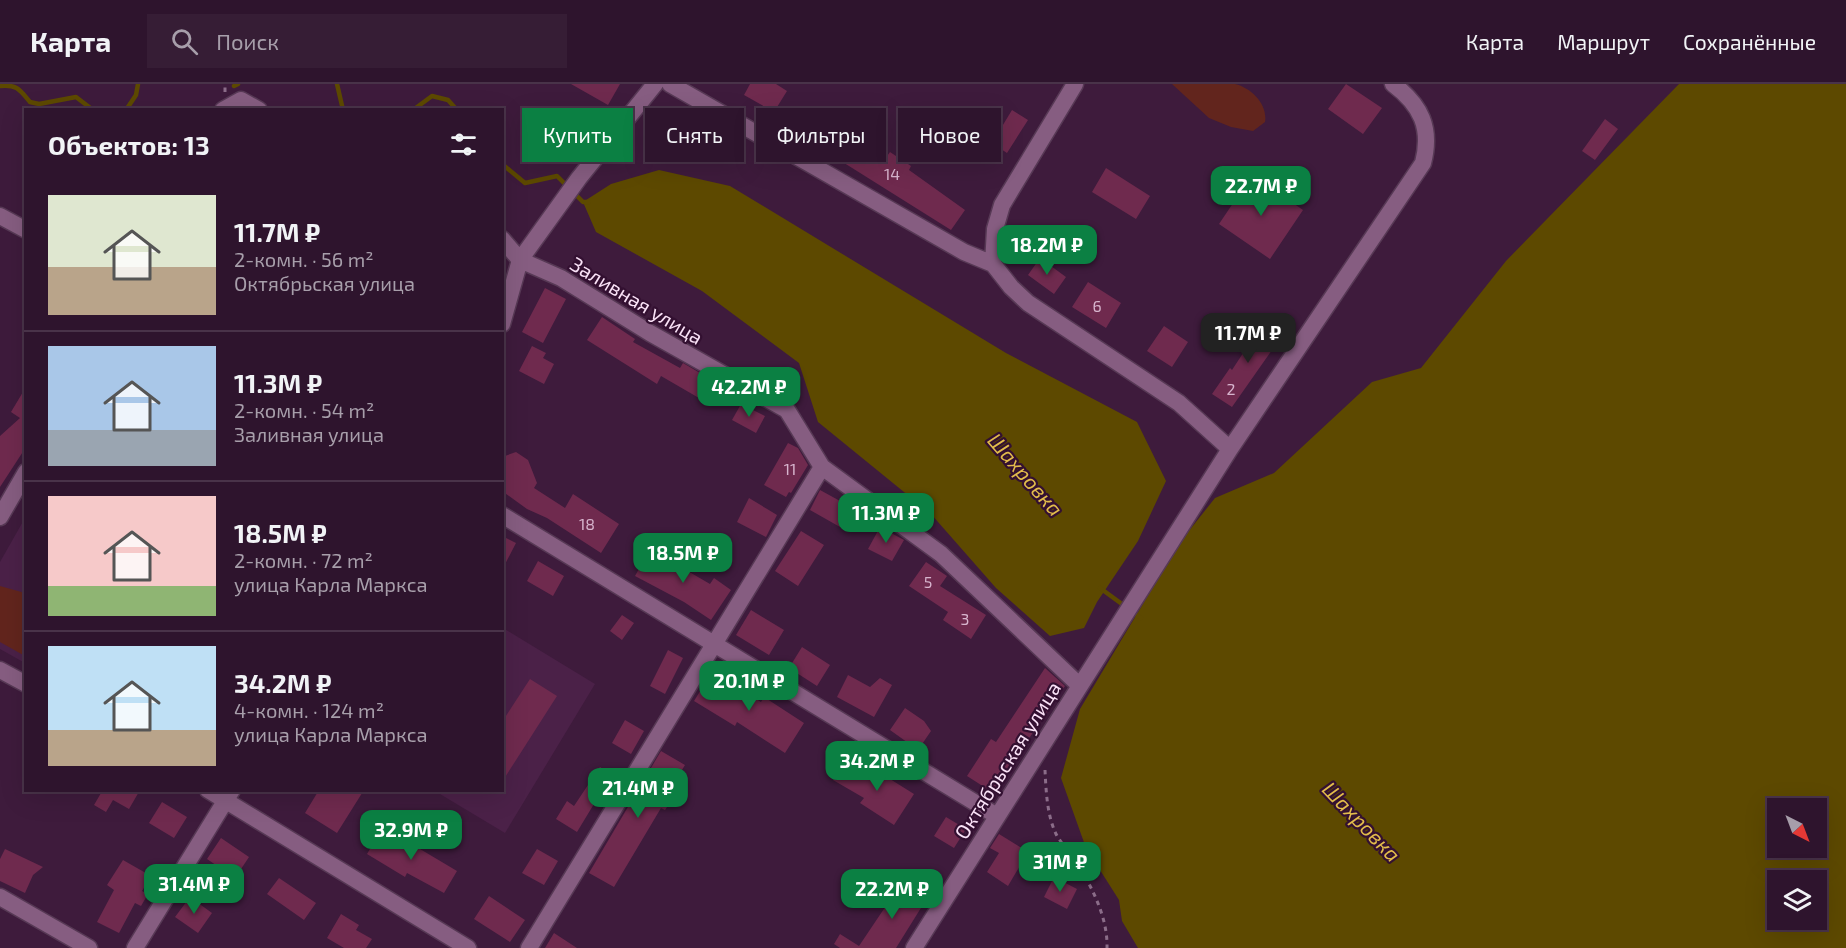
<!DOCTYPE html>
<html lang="ru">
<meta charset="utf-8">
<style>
:root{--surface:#2e142d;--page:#361d35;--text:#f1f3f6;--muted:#a79eaa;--line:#493349;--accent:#0b8043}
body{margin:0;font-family:"Exo 2",sans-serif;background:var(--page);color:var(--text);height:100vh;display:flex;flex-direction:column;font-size:22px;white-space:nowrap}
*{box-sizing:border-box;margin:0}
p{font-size:20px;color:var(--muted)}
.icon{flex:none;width:33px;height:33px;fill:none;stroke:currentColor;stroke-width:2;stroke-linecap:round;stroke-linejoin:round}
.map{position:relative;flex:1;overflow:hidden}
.panel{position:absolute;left:24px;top:24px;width:480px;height:684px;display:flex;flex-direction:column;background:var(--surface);border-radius:0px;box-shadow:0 6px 24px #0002,0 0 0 2px var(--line)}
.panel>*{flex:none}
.hud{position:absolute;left:522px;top:24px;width:570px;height:54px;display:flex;gap:12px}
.needle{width:39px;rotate:138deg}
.buttons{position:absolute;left:1767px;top:714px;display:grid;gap:12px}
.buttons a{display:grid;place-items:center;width:60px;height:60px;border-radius:0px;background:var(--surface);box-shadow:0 6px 24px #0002,0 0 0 2px var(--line);font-size:30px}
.price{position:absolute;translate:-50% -51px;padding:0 14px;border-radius:12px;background:var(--accent);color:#fff;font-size:20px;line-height:39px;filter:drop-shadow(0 2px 3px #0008)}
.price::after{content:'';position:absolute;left:50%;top:36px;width:18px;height:14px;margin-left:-9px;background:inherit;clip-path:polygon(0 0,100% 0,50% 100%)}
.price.selected{background:#222;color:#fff}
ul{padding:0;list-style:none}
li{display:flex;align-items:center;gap:18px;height:150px;padding:0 24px}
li+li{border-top:2px solid var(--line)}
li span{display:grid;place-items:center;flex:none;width:168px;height:120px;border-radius:0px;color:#555}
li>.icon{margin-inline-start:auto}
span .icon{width:72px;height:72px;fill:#fffc;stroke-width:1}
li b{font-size:26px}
h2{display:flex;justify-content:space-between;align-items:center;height:72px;padding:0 24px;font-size:26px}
.tag{padding:0 21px;border-radius:0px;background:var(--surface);box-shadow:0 6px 24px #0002,0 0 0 2px var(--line);font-size:21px;line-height:54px}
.tag.selected{background:var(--accent);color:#fff}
header{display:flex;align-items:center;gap:36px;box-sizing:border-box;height:84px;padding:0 30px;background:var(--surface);border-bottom:2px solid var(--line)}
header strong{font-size:28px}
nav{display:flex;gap:33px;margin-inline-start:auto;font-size:21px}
.search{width:420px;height:54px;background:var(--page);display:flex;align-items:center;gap:15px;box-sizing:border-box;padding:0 21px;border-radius:0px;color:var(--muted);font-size:22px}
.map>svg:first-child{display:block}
.built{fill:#4b2148}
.green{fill:#62251d}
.water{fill:#5d4900;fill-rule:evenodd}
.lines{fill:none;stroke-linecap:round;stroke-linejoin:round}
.stream{stroke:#5d4900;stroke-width:4.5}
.building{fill:#6f2a4e}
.minor-casing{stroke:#573955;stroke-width:19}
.path{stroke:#8b6d89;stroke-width:3;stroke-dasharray:4.5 4.5;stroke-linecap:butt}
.minor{stroke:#865d81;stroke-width:16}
.labels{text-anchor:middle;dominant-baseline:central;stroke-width:4.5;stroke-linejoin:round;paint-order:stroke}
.number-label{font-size:16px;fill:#d7b4cd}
.street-label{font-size:20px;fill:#fae2f7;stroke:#331031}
.water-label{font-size:21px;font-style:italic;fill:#e2bc4b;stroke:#331031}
</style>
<header>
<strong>Карта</strong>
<div class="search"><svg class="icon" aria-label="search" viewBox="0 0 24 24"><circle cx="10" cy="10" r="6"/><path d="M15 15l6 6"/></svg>Поиск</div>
<nav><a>Карта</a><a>Маршрут</a><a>Сохранённые</a></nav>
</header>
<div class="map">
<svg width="1846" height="864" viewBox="0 0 1846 864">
<rect width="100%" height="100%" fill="#3e1b3c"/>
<path class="built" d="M25 434V579L0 565V478Z
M503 544 595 600 505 749 435 707 502 706Z"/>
<path class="green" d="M1172 0C1191 0 1216 0 1235 0 1252 4 1268 21 1265 38L1253 47 1231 43 1209 34Z
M0 502 25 509V572L0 558Z"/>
<path class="water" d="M1679 0H1846V864H1138L1122 837 1119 816 1086 764 1061 694 1080 625 1180 458 1215 414 1274 389 1372 298 1421 284 1506 177ZM1778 724H1816V764H1778ZM1778 796H1816V836H1778Z
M659 86 730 102 1006 269 1137 338 1166 397 1138 457 1097 518 1084 544 1050 552 996 504 931 430 818 338 799 279 702 207 596 148 583 118 611 100Z"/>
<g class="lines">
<path class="stream" d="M337 0 343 26
M0 2C17 0 20 6 30 18L39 20 76 13 93 26
M234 2 238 0
M126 26 136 11 138 0
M413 26 432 12 448 16 457 26
M502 80 525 99 557 92 568 103
M574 109 583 118H589
M1100 504 1141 534"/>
</g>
<path class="building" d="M571 0H620L608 21Z
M750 0H776L787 7 774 28 744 11Z
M1346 0 1382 24 1363 50 1328 25Z
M805 23 837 43 835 47 885 75 890 68 911 82 909 86 965 126 951 146 841 77 843 72 794 42Z
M656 24 679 38 669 56 646 42Z
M1012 26 1028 36 1007 69 992 59Z
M1605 35 1618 45 1595 76 1582 67Z
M1106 84 1150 112 1136 135 1092 108Z
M1252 91 1303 126 1270 175 1219 140Z
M1040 174 1066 193 1054 210 1028 191Z
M1088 198 1121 219 1106 244 1072 223Z
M545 204 566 215 543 259 522 248Z
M602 233 635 255 633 258 680 284 683 279 722 302 711 321 661 292 657 300 587 256Z
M1264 237 1284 249 1232 323 1212 310 1230 284 1232 286Z
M1164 242 1188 258 1172 283 1147 267Z
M532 262 546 269 543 274 554 280 544 300 519 287Z
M26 303V363L0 403V352L20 334 11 328Z
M741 320 765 332 756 349 732 336Z
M788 359 798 364 808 381 791 409 789 408 786 413 764 401Z
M516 368 528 376 537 399 534 404 565 424 573 410 619 440 601 469 547 434 527 425 502 407V373Z
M820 406 851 423 840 443 810 426Z
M749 414 777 431 766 453 737 438Z
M880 443 904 456 892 477 868 465Z
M801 447 824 461 798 502 775 487Z
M502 452 516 459 502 486Z
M650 465 710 500 714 494 731 506 711 536 684 518 635 492Z
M538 477 564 492 553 512 527 497Z
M926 478 947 492 940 502 986 531 971 555 943 536 948 528 909 502Z
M751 526 784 546 769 571 736 551Z
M622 531 634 539 622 556 610 547Z
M802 563 830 581 817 602 789 584Z
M668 566 683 574 665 610 650 602Z
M1045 584 1065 602 992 708 967 692 991 655 996 658Z
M712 588 761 618 764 613 804 639 785 669 737 638 735 642 694 617Z
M848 591 870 603 880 594 892 601 874 633 837 613Z
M530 595 557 612 502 698V638Z
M905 624 924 637 931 647 918 666 890 646Z
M625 636 644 647 631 670 612 659Z
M661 667 685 681 669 707 675 711 665 726 661 724 614 803 589 789Z
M866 680 914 710 894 741 860 719 864 714 833 696 840 683 857 693Z
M600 683 618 695 602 719 597 715 577 748 556 735 567 717 574 722Z
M97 706H140L129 725 113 716 106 728 94 721 101 709Z
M319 706H364L337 749 305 729Z
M162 718 187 733 174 754 149 739Z
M946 733 966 745 954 764 934 752Z
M383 743 457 787 444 809 407 789 405 793 367 770Z
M999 750 1028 768 1008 802 987 788 999 769 990 764Z
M221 754 249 773 235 794 207 775Z
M5 765 43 783 33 791 25 809 0 797V775Z
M537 765 558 777 544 801 522 789Z
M123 776 151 792 142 807 148 810 141 822 135 819 119 849 97 838 114 806 107 801Z
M1054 793 1077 805 1067 825 1044 813Z
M279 794 316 819 304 836 267 810Z
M904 795 929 811 896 864H840L834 860 840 850 859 862Z
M489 812 525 836 510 858 474 835Z
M190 813 212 829 198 849 175 833Z
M341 830 359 841 356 846 372 855 366 864H344L327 854Z
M554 849 577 864H545Z"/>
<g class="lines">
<defs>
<path id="minor" d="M670 0 964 168 993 180 1011 203 1028 219 1179 319 1230 365
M223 26 241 16 259 26
M0 132 26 146
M502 155 520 176 561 194 650 249 787 326 822 383 941 470 1078 600
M993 180 995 145 1002 121 1075 0
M502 240 520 176 579 94 655 0
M502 431 997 732
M0 433 26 388
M0 586 26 600
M208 706 468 864
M0 813 89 864
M135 864 232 706
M529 864 822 383
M914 864 1230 365 1423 79C1432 44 1421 21 1393 0"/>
</defs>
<use href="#minor" class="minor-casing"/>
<path class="path" d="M225 8V0
M1045 686C1046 707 1047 731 1056 750 1060 758 1068 766 1073 773 1090 799 1108 832 1107 864"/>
<use href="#minor" class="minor"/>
</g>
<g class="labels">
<g class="number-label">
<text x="892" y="89">14</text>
<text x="1097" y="221">6</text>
<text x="1231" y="304">2</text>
<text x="790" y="384">11</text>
<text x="587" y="439">18</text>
<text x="928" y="497">5</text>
<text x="965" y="534">3</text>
</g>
<g class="street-label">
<text transform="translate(637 216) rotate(31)">Заливная улица</text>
<text transform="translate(1007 676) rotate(-58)">Октябрьская улица</text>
</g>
<g class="water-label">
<text transform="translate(1026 390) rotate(49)">Шахровка</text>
<text transform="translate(1362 737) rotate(46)">Шахровка</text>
</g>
</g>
</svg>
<div class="buttons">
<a><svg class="needle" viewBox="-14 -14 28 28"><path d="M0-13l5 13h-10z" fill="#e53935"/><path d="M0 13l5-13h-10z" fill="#a79eaa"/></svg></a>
<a><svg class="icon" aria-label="layers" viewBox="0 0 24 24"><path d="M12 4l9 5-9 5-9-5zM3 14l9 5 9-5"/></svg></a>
</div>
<b class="price" style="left:1261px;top:133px">22.7M ₽</b>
<b class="price" style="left:1047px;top:192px">18.2M ₽</b>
<b class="price selected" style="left:1248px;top:280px">11.7M ₽</b>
<b class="price" style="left:749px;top:334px">42.2M ₽</b>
<b class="price" style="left:886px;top:460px">11.3M ₽</b>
<b class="price" style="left:683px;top:500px">18.5M ₽</b>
<b class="price" style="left:749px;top:628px">20.1M ₽</b>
<b class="price" style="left:877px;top:708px">34.2M ₽</b>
<b class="price" style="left:638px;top:735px">21.4M ₽</b>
<b class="price" style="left:411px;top:777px">32.9M ₽</b>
<b class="price" style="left:1060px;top:809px">31M ₽</b>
<b class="price" style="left:194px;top:831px">31.4M ₽</b>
<b class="price" style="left:892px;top:836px">22.2M ₽</b>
<div class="hud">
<a class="tag selected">Купить</a>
<a class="tag">Снять</a>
<a class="tag">Фильтры</a>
<a class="tag">Новое</a>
</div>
<section class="panel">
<h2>Объектов: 13<svg class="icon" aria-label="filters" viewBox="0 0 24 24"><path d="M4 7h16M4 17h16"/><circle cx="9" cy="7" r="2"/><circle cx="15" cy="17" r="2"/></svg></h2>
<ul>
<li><span style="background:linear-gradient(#dfe7d0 60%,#b9a48a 0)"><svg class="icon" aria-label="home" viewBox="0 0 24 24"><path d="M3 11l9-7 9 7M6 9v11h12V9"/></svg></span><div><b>11.7M ₽</b><p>2-комн. · 56 m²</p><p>Октябрьская улица</p></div></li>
<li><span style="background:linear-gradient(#a9c7e8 70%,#9aa5b1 0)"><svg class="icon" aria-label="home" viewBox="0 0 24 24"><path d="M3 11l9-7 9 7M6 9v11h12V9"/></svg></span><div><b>11.3M ₽</b><p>2-комн. · 54 m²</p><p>Заливная улица</p></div></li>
<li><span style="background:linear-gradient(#f6c9c9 75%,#8fb573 0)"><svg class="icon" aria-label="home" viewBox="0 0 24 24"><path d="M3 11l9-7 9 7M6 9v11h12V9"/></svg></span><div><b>18.5M ₽</b><p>2-комн. · 72 m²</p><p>улица Карла Маркса</p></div></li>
<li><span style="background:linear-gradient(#bfe0f5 70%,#b9a48a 0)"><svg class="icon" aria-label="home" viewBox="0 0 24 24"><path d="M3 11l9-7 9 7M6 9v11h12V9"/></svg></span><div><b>34.2M ₽</b><p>4-комн. · 124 m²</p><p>улица Карла Маркса</p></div></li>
</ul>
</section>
</div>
